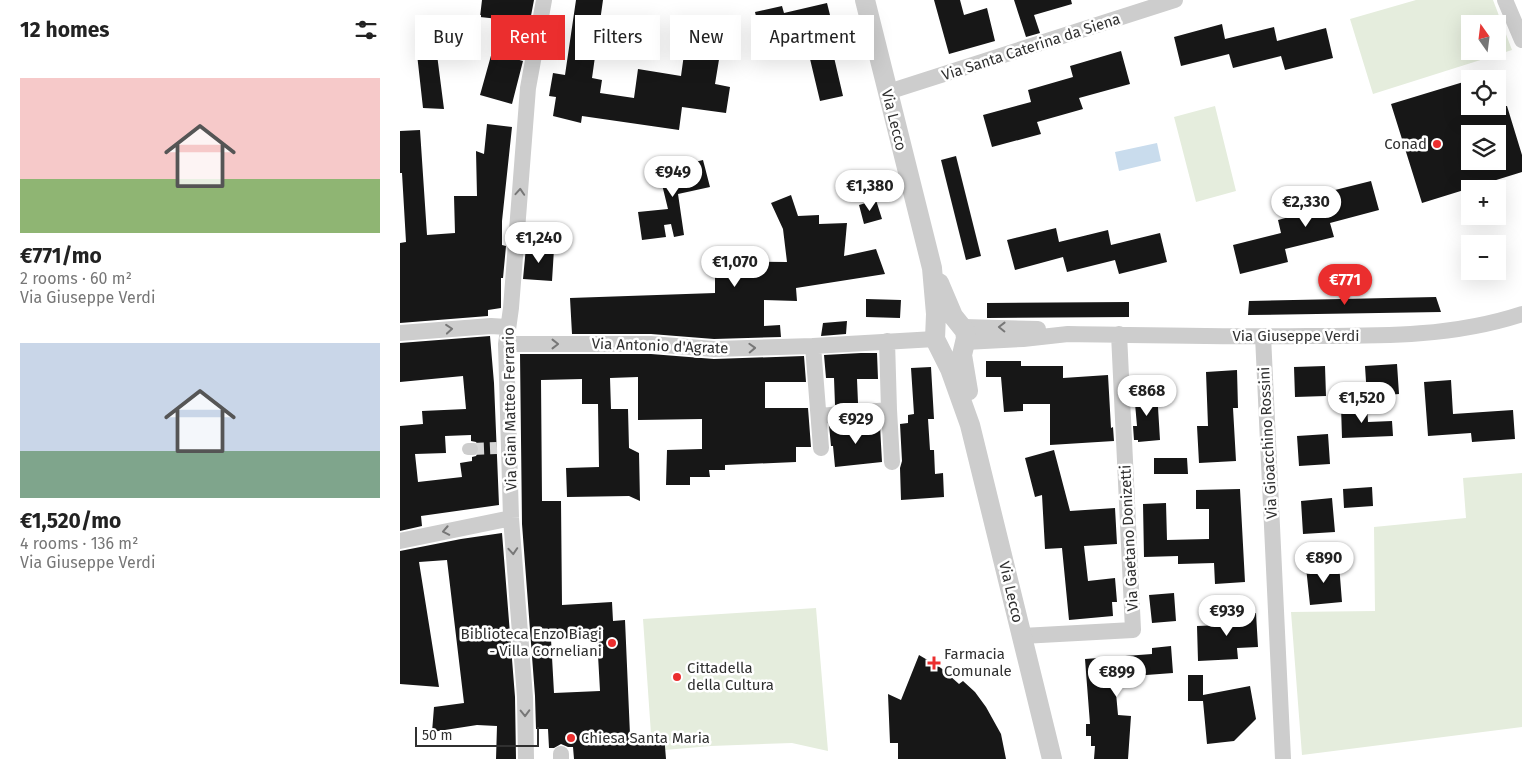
<!DOCTYPE html>
<meta charset="utf-8">
<style>
:root{--surface:#fff;--page:#f2f2f2;--text:#222;--muted:#767676;--accent:#eb2e2e}
body{margin:0;font-family:"Fira Sans",sans-serif;background:var(--page);color:var(--text);height:100vh;display:flex;flex-direction:column;font-size:19px;white-space:nowrap}
*{box-sizing:border-box;margin:0}
p{font-size:16px;color:var(--muted)}
.icon{flex:none;width:28px;height:28px;fill:none;stroke:currentColor;stroke-width:2;stroke-linecap:round;stroke-linejoin:round}
.map{position:relative;flex:1;overflow:hidden}
.drawer{display:flex;flex-direction:column;background:var(--surface);width:400px}
.drawer>*{flex:none}
.guide{position:absolute;left:15px;top:15px;width:475px;height:45px;display:flex;gap:10px}
.needle{width:32px;rotate:346deg}
.buttons{position:absolute;left:1061px;top:15px;display:grid;gap:10px}
.buttons a{display:grid;place-items:center;width:45px;height:45px;border-radius:0px;background:var(--surface);box-shadow:0 5px 20px #0002;font-size:25px}
.scale{position:absolute;left:15px;bottom:12px;width:124px;box-sizing:border-box;padding-left:5px;border:2px solid #303030;border-top:0;font-size:14px;line-height:18px;white-space:nowrap;color:#303030;-webkit-text-stroke:4px #fff;paint-order:stroke}
.price{position:absolute;translate:-50% -42px;padding:0 11px;border-radius:18px;background:#fff;color:#222;font-size:16px;line-height:32px;filter:drop-shadow(0 1px 2px #0008)}
.price::after{content:'';position:absolute;left:50%;top:30px;width:15px;height:11px;margin-left:-8px;background:inherit;clip-path:polygon(0 0,100% 0,50% 100%)}
.price.current{background:var(--accent);color:#fff}
ul{padding:0;list-style:none}
li{display:grid;align-content:center;gap:10px;height:265px;padding:0 20px}
li span{display:grid;place-items:center;height:155px;border-radius:0px;color:#555}
li>.icon{margin-inline-start:auto}
span .icon{width:90px;height:90px;fill:#fffc;stroke-width:1}
li b{font-size:21px}
h2{display:flex;justify-content:space-between;align-items:center;height:60px;padding:0 20px;font-size:21px}
.pill{padding:0 18px;border-radius:0px;background:var(--surface);box-shadow:0 5px 20px #0002;font-size:18px;line-height:45px}
.pill.current{background:var(--accent);color:#fff}
main{display:flex;flex:1;min-height:0}
.map>svg:first-child{display:block}
.green{fill:#e5eddd;fill-rule:evenodd}
.water{fill:#c9dced}
.building{fill:#171717;fill-rule:evenodd}
.lines{fill:none;stroke-linecap:round;stroke-linejoin:round}
.pedestrian-tunnel{stroke:#d6d6d6;stroke-width:12;stroke-dasharray:12 6;stroke-linecap:butt}
.pedestrian{stroke:#cdcdcd;stroke-width:12}
.minor{stroke:#cdcdcd;stroke-width:16}
.tertiary{stroke:#cdcdcd;stroke-width:20}
.oneway{stroke:#777}
.poi-dot{fill:#eb2e2e;stroke:#fff;stroke-width:2}
.labels{text-anchor:middle;dominant-baseline:central;stroke-width:5;stroke-linejoin:round;paint-order:stroke}
.street-label{font-size:15px;fill:#303030;stroke:#fff}
.poi-label{font-size:15px;fill:#303030;stroke:#fff;text-anchor:start}
</style>
<main>
<section class="drawer">
<h2>12 homes<svg class="icon" aria-label="filters" viewBox="0 0 24 24"><path d="M4 7h16M4 17h16"/><circle cx="9" cy="7" r="2"/><circle cx="15" cy="17" r="2"/></svg></h2>
<ul>
<li><span style="background:linear-gradient(#f6c9c9 65%,#8fb573 0)"><svg class="icon" aria-label="home" viewBox="0 0 24 24"><path d="M3 11l9-7 9 7M6 9v11h12V9"/></svg></span><div><b>€771/mo</b><p>2 rooms · 60 m²</p><p>Via Giuseppe Verdi</p></div></li>
<li><span style="background:linear-gradient(#c9d6e8 70%,#7fa58c 0)"><svg class="icon" aria-label="home" viewBox="0 0 24 24"><path d="M3 11l9-7 9 7M6 9v11h12V9"/></svg></span><div><b>€1,520/mo</b><p>4 rooms · 136 m²</p><p>Via Giuseppe Verdi</p></div></li>
</ul>
</section>
<div class="map">
<svg width="1122" height="759" viewBox="0 0 1122 759">
<rect width="100%" height="100%" fill="#fff"/>
<path class="green" d="M1016 0H1093L1112 50 973 94 950 19ZM1070 24H1098V51H1070Z
M815 106 836 191 796 202 774 117Z
M1122 473V727L902 755 891 612 975 611 974 527 1066 518 1063 478Z
M416 608 428 751 392 743 311 746 265 750 264 734H251L243 619Z"/>
<path class="water" d="M757 143 761 161 719 171 715 152Z"/>
<path class="building" d="M82 0H134L130 21H117L80 17Z
M176 0H203L192 78 202 80 200 93 234 98 238 69 281 76 289 18 325 23 315 84 330 87 326 113 282 107 279 130 182 116 181 123 153 116 156 97 149 96 153 73 165 75Z
M534 0H560L564 15 587 8 595 41 549 54Z
M614 0H671L672 4 634 15 640 33 626 37Z
M427 3 433 27 389 38 391 47 364 53 355 12 382 6 384 13Z
M822 24 825 39 874 27 877 41 926 28 933 58 885 70 881 56 833 68 829 54 781 66 774 37Z
M15 36 35 39 44 109 23 108Z
M721 51 730 84 679 98 683 109 637 122 641 134 592 147 583 115 631 102 628 90 673 77 670 66Z
M92 52 123 61 112 104 80 95Z
M433 53 443 96 420 101 410 59Z
M1070 80V106H1107L1122 155V172L1022 203 991 104ZM1070 134H1098V161H1070Z
M87 124 112 127 102 221V245L106 246 103 278H101V308L88 310V316L0 323V243L6 242 2 173H0V131L20 130 27 235 55 233 54 196H77L76 151 84 154Z
M556 156 581 256 566 260 541 160Z
M277 160 278 166 303 160 310 187 278 194 284 235 274 237 271 224 264 225 266 237 242 240 238 212 268 209 257 164Z
M971 181 979 210 930 223 934 237 885 249 888 262 840 274 833 245 881 233 878 220 926 207 923 193Z
M391 195 398 216 419 215V224L447 223 444 256 476 249 485 274 396 288 397 301 364 300V326L380 325 381 337 314 339 251 334H172L170 298 315 293V261L387 262 383 229 371 203Z
M476 200 482 219 464 224 459 205Z
M656 228 659 242 708 230 711 245 760 233 767 262 719 274 715 260 667 272 663 257 615 270 607 240Z
M126 247 154 249 152 281 123 279Z
M1036 297 1041 312 848 315 849 301Z
M466 299 501 300 500 318 466 317Z
M729 302V317L587 318V303Z
M447 321 446 334 421 336 423 323Z
M90 336 94 383 99 505 21 516 22 526 0 531V426L23 424 22 411 66 409 63 376 0 382V343ZM71 435V441L76 442 80 449 76 456 72 457V461L60 463 62 477 18 482 15 454 46 453 45 436Z
M461 353H477L478 379H457L458 403 435 405 434 378H426L424 355Z
M120 354H251L314 359 404 356 406 382H365V408H408L411 447H396V462L325 465V470H309L310 477H290V485H266L267 450 302 449V419L238 420V377L210 378 211 409H228L229 448 239 453 240 501 229 496 167 497 166 468 199 467 198 404H182V379L141 380 142 501H161L162 605 212 602 213 621 225 620 230 735 264 734 266 759H174L173 747H168L161 744 154 748H149L148 729H136L135 696 122 524ZM197 637 200 691 154 693 151 639Z
M586 361H621V366H663V378L708 375 711 428 713 427 714 441 650 445V404H623V411L604 412 601 377H586Z
M997 364 999 394 967 397 965 366Z
M925 366 926 396 895 397 894 367Z
M531 367 534 419H528L530 450H534L535 474 543 473 544 497 501 500 500 468 502 461 500 424 508 423V415L514 414 511 368Z
M837 370 838 408H833L836 461 799 463 797 426H808L806 372Z
M1051 380 1053 414 1113 410 1115 439 1072 442 1071 433 1028 436 1024 382Z
M757 391 760 440 738 442V440H734L733 426H737L734 392Z
M967 404 968 422 992 421 993 436 942 438 941 406Z
M459 423V428L480 426 482 462 435 467 433 446H431L429 425Z
M928 434 930 464 899 466 897 436Z
M654 450 670 511 715 508 717 544 684 546 688 581 715 578 717 602H712L713 616 669 620 662 548 645 549 642 495 635 497 625 458Z
M754 458H787L788 474H754Z
M972 487 973 506 944 508 943 489Z
M840 489 845 582 815 584 814 563 778 564V556L744 557 743 504 766 503 767 540 809 539V509H796V490Z
M932 498 935 532 903 534 901 501Z
M102 533 115 697 116 759H96L97 726 77 725 32 732 34 707 64 703 47 560 19 562 39 687 0 684V551L61 539Z
M939 564 942 602 910 605 906 567Z
M774 593 776 621 752 623 749 595Z
M856 613 858 647 837 648 838 659 798 661 797 626 821 625 820 614Z
M771 646 773 673 733 676V681L715 682 718 715 731 716 728 759H694L695 746H691V736H686V724H690L685 659 752 654V648Z
M519 655 541 668 559 684 563 681 575 692 586 707 601 734 606 759H498V743H490L488 694 501 700Z
M788 675H803V695L850 686 856 719 834 741 807 744 803 701H788Z"/>
<g class="lines">
<path class="pedestrian-tunnel" d="M72 449 97 448"/>
<path class="pedestrian" d="M68 449H72"/>
<path class="minor" d="M1105 0 1122 40
M488 92 775 0
M563 327 638 329
M0 333 91 326 107 327
M863 336 883 759
M487 341 489 410 492 462
M565 342 623 339 668 334C748 335 828 337 907 336 980 336 1052 337 1122 314
M106 344H251L314 349 413 346 535 339
M413 346 421 448
M419 416 489 410
M0 541 111 518
M622 636 733 630 719 334
M161 754V759
M126 759 125 697 111 518 106 344 111 308 128 88 144 0"/>
<path class="tertiary" d="M465 0 532 268 536 314 535 339 550 369 570 425 652 759
M539 283 553 316 565 331 566 338 562 355 568 391"/>
</g>
<defs><path id="oneway-chevron" d="M-2-3.5L2.5 0L-2 3.5" fill="none" stroke-width="1.6" stroke-linecap="round" stroke-linejoin="round" transform="scale(1.25)"/></defs>
<g class="oneway">
<use href="#oneway-chevron" transform="translate(120 192) rotate(-86)"/>
<use href="#oneway-chevron" transform="translate(602 327) rotate(-179)"/>
<use href="#oneway-chevron" transform="translate(49 329) rotate(-5)"/>
<use href="#oneway-chevron" transform="translate(155 344)"/>
<use href="#oneway-chevron" transform="translate(352 348) rotate(-2)"/>
<use href="#oneway-chevron" transform="translate(46 531) rotate(169)"/>
<use href="#oneway-chevron" transform="translate(113 551) rotate(86)"/>
<use href="#oneway-chevron" transform="translate(125 713) rotate(89)"/>
</g>
<g class="poi-dot">
<circle cx="1037" cy="144" r="5"/>
<circle cx="212" cy="643" r="5"/>
<path d="M531.5 655.5h5v5h5v5h-5v5h-5v-5h-5v-5h5z"/>
<circle cx="277" cy="677" r="5"/>
<circle cx="171" cy="738" r="5"/>
</g>
<g class="labels">
<g class="street-label">
<text transform="translate(631 47) rotate(-18)">Via Santa Caterina da Siena</text>
<text transform="translate(494 120) rotate(76)">Via Lecco</text>
<text x="896" y="336">Via Giuseppe Verdi</text>
<text transform="translate(260 346) rotate(2)">Via Antonio d'Agrate</text>
<text transform="translate(110 409) rotate(-91)">Via Gian Matteo Ferrario</text>
<text transform="translate(868 443) rotate(-93)">Via Gioacchino Rossini</text>
<text transform="translate(729 538) rotate(-93)">Via Gaetano Donizetti</text>
<text transform="translate(611 592) rotate(77)">Via Lecco</text>
</g>
<g class="poi-label">
<text x="1027" y="144" text-anchor="end">Conad</text>
<text x="202" y="634" text-anchor="end">Biblioteca Enzo Biagi<tspan x="202" dy="17">- Villa Corneliani</tspan></text>
<text x="544" y="654">Farmacia<tspan x="544" dy="17">Comunale</tspan></text>
<text x="287" y="668">Cittadella<tspan x="287" dy="17">della Cultura</tspan></text>
<text x="181" y="738">Chiesa Santa Maria</text>
</g>
</g>
</svg>
<div class="buttons">
<a><svg class="needle" viewBox="-14 -14 28 28"><path d="M0-13l5 13h-10z" fill="#e53935"/><path d="M0 13l5-13h-10z" fill="#767676"/></svg></a>
<a><svg class="icon" aria-label="locate" viewBox="0 0 24 24"><circle cx="12" cy="12" r="6"/><path d="M12 2v4M12 18v4M2 12h4M18 12h4"/></svg></a>
<a><svg class="icon" aria-label="layers" viewBox="0 0 24 24"><path d="M12 4l9 5-9 5-9-5zM3 14l9 5 9-5"/></svg></a>
<a>+</a>
<a>−</a>
</div>
<div class="scale">50 m</div>
<b class="price" style="left:273px;top:198px">€949</b>
<b class="price" style="left:470px;top:212px">€1,380</b>
<b class="price" style="left:906px;top:228px">€2,330</b>
<b class="price" style="left:139px;top:264px">€1,240</b>
<b class="price" style="left:335px;top:288px">€1,070</b>
<b class="price current" style="left:945px;top:306px">€771</b>
<b class="price" style="left:747px;top:417px">€868</b>
<b class="price" style="left:962px;top:424px">€1,520</b>
<b class="price" style="left:456px;top:445px">€929</b>
<b class="price" style="left:924px;top:584px">€890</b>
<b class="price" style="left:827px;top:637px">€939</b>
<b class="price" style="left:717px;top:698px">€899</b>
<div class="guide">
<a class="pill">Buy</a>
<a class="pill current">Rent</a>
<a class="pill">Filters</a>
<a class="pill">New</a>
<a class="pill">Apartment</a>
</div>
</div>
</main>
